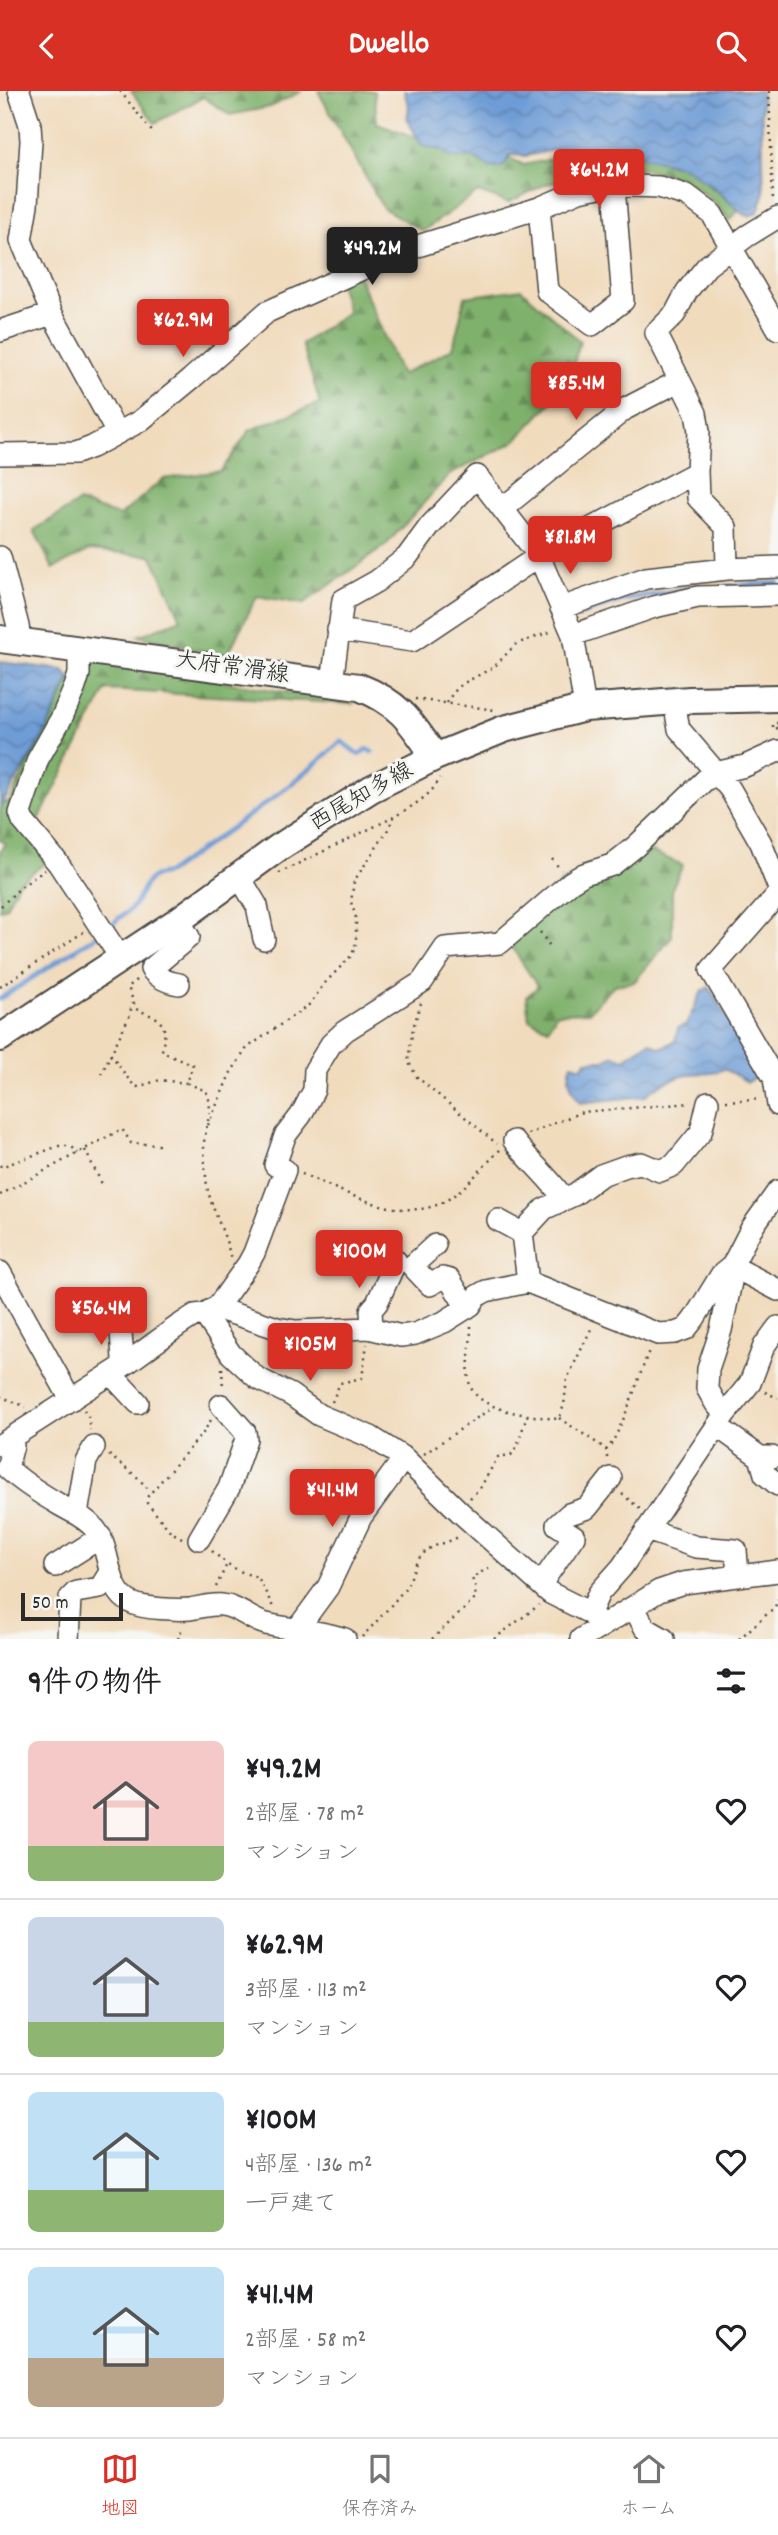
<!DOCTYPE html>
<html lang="ja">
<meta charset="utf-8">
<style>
:root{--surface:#fff;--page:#f6f6f6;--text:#202124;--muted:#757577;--line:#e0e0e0;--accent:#d93025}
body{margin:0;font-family:Dekko,"Klee One",sans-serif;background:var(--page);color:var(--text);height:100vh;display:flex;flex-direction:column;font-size:26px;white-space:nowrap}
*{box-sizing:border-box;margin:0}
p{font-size:23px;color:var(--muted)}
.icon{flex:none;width:38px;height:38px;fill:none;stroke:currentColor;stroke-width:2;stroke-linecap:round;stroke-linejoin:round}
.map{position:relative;height:1548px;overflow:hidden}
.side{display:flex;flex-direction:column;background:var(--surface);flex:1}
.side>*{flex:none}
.scale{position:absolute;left:21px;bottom:18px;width:102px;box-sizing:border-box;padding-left:7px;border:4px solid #2b2b2b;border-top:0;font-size:19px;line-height:24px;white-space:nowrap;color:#2b2b2b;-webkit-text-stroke:5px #f6f6f2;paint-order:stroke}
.price{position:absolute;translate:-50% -60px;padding:0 16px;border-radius:7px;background:var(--accent);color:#fff;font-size:23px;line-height:46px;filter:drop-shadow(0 2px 4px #0008)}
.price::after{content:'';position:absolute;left:50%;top:42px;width:21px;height:16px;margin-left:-10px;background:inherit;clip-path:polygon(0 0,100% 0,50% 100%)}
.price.on{background:#222;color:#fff}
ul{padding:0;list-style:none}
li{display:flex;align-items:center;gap:21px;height:175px;padding:0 28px}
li+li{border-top:2px solid var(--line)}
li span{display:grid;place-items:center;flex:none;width:196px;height:140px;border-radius:10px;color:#555}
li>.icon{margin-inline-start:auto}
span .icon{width:84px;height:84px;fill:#fffc;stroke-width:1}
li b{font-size:30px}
h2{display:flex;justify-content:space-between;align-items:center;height:84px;padding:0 28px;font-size:30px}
header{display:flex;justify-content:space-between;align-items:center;height:91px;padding:0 28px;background:var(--accent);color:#fff;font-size:32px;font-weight:800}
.menu{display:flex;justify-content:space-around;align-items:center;height:98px;border-top:2px solid var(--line);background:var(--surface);font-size:19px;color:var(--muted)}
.menu a{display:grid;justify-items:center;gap:4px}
.menu .on{color:var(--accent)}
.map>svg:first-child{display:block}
.forest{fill:url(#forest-firs);stroke:#556e4c;stroke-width:2}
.water{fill:url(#water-waves);stroke:#4c6480;stroke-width:2}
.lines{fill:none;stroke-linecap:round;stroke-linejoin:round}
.stream{stroke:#6e9cd6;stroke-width:4.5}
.minor-casing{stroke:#494541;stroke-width:24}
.major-casing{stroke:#494541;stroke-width:30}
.path{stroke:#494541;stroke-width:2.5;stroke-dasharray:2 5;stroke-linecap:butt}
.minor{stroke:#fff;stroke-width:21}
.major{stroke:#fff;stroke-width:26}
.labels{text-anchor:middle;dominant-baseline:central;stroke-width:6;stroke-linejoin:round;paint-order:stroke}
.street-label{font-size:23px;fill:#2b2b2b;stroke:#f6f6f2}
</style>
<header><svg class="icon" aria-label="back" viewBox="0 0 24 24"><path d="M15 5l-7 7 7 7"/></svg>Dwello<svg class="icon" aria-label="search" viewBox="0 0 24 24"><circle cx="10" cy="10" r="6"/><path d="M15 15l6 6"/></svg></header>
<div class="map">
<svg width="778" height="1548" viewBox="0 0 778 1548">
<defs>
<pattern id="forest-firs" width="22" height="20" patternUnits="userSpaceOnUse" patternTransform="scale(1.75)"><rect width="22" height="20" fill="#7fb16c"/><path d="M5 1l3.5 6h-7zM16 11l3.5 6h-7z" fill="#689059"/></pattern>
<pattern id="water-waves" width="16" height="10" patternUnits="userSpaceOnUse" patternTransform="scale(1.75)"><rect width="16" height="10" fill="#6e9cd6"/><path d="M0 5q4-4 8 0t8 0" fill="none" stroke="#5b7fae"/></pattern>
</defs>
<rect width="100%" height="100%" fill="#f6f6f2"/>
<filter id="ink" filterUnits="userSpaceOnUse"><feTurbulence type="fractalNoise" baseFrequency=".0143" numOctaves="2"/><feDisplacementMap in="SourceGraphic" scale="14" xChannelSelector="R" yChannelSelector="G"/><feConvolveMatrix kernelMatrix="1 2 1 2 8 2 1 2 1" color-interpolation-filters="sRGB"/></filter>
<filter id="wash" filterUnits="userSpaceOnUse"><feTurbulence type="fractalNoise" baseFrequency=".00686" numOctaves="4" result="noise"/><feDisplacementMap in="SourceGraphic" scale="28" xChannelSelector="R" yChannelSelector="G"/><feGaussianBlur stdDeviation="1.57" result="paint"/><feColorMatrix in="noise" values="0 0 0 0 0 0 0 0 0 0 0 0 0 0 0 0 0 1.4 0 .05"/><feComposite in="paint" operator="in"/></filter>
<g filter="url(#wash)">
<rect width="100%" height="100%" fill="#f1dbbd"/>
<path class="forest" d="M131 0H302L270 16 230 24 203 6 155 32Z
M318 0H374L377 32 457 61 494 60 524 74 620 53 697 79 711 97 743 114 730 129 707 105 683 87 639 77 546 93 508 112 478 101 423 140 383 117Z
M357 182 401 284 453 257 465 206 521 198 580 250 568 294 514 351 449 384 385 455 303 513 257 505 227 565 138 545 181 528 152 465 90 459 53 478 34 439 79 411 120 425 163 388 221 380 250 339 320 312 302 253 348 221 339 192Z
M82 566 354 613 106 599 34 738 51 768 18 792 6 816 0 819V760L5 753 0 749V710L9 712Z
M640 756 683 774 672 797V846L634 891 614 894 589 921 557 922 548 937 529 928 526 906 538 896 508 850 561 792Z"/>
<path class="water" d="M404 0H761L764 104 758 121 750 125 743 123 713 96 684 76 636 64 590 57 558 58 526 65 510 64 506 72 501 77 489 76 474 67 450 66 442 59 422 55 407 28 409 17Z
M0 571 63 579 70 587 46 640 0 717Z
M709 896 760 983 748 991 724 978C707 985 705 981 691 983 676 986 655 994 646 1005L580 1012C572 998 565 989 572 973L583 976 586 970 605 969 614 964 624 968 650 951 660 957 675 950 678 937 686 934 702 900Z"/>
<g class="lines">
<path class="stream" d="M726 495 778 492
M579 525 623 509 693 497
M110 838C116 825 127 824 134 814 145 797 143 785 168 782 227 739 289 700 341 650L359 664 367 658 372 661
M0 908 99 843"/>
</g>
</g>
<g filter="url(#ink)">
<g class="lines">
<defs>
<path id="minor" d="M19 0 30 34 31 50 27 114 21 149 52 223 117 342
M539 117 547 200 592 234 623 210 614 95
M0 240 52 223
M0 363 76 362 92 356 140 330 191 288 267 221 402 160 539 117 579 100 610 94 659 96 688 105 712 123 778 238
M697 381 698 407 726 436 727 478
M503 417 625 318 679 290
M0 466 18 535 20 550
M561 517 646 487 727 478 778 476
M338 539 412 550 539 465 697 381 699 340 696 322 656 242 675 223 687 200 707 175 747 145 778 126
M573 544 654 516 698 506 778 504
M79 557V583L75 596 62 626 38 668 20 722 23 730 58 772 120 866
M332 591 343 509 377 490 407 466 430 435 477 385 539 465 573 544 585 617
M674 611 679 638 730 698 761 752 778 795
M239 785 257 815 264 848
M778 803 711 879 774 987 778 1014
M179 893C166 891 158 887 151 878L189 846 179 829
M514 1050C530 1071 550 1087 564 1108
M498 1129 522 1142 528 1191
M522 1142 544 1118 574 1104 601 1084 626 1075 641 1072 660 1080 674 1074 701 1041 708 1011
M435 1154 412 1175 430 1194 442 1187 450 1189 467 1217
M732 1175 778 1199
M0 1181 71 1309
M218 1215 225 1220 277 1237 296 1240 369 1237 401 1245 415 1243 444 1231 471 1214 477 1205 486 1200 528 1191 658 1243 675 1242 686 1238 694 1228 721 1184 732 1175 751 1138 778 1100
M204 1223 231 1263 257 1287 291 1304 319 1324 371 1346 404 1367 461 1422 550 1502 590 1522
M120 1227 123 1268 126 1273
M372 1238 371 1219 377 1212 396 1170
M111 1283 138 1312
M725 1323 750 1292 764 1255 778 1236
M717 1335 760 1366H772
M11 1349 13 1354 7 1377C22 1391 41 1403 60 1414 72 1421 85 1426 95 1438 112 1458 105 1500 132 1512 144 1518 177 1519 190 1518 201 1516 212 1513 222 1514 239 1516 250 1529 266 1533 292 1539 319 1539 345 1548
M0 1354 123 1275 178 1235 195 1224 204 1223 218 1215 248 1173 254 1162 285 1079 275 1074 285 1045 301 1024 314 999 315 979 331 953 345 940 422 891 445 857 500 852 571 791 584 783 612 774 636 755 705 689 724 680 745 675 778 660
M760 1366 765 1383 778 1394
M77 1423 86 1370 94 1356
M647 1439 696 1456 736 1459 738 1485
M199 1448 229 1397 246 1348 245 1341 221 1314
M55 1475 101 1446
M541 1493 574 1445 557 1434 569 1423 587 1417 611 1387
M634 1517 645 1537 664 1548
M600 1535 590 1522 599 1502 622 1476 725 1323 716 1313 707 1297 708 1278 721 1239 732 1186 729 1179
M298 1537 328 1496 361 1426 404 1367
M68 1548 70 1507 76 1501 100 1497 110 1481
M581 1548 659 1500 683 1492 778 1480"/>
<path id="major" d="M0 548 359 596C400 612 411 631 435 666
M0 947 179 829 278 757 371 698 435 666 504 638 585 617 690 609 778 607"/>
</defs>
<use href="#minor" class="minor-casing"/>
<use href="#major" class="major-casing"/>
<path class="path" d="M120 0 154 43
M769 0 773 110
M415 608 495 619
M447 612 452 603 462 593 494 576 516 553 553 540
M778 632H773V638L778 637
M552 768 561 779
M279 782 392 727
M1 815 22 795 45 779
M540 841 552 858
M137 889 128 896 136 918 159 928 165 940 162 960 193 974 187 992 206 1000C215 1019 205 1033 204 1053 204 1063 205 1075 206 1086 208 1115 226 1140 231 1169
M0 896 85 840
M421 912 413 937 408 970 417 986 497 1053
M110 964C121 973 127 991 137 996L160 989 187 992
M101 983 130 924 132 912
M726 1010 761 1008
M208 1034 230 983 247 957 310 913 324 893 352 864 356 852V827L351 811 354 790 390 736 392 727C409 717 432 705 440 687
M528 1043 582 1021 691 1012
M85 1059 102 1093
M0 1074 1 1076 59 1055H70L77 1062
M302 1083C344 1100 407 1137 450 1107 469 1094 484 1074 501 1058
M0 1104 122 1038 131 1052 159 1054
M471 1235C471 1252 467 1273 469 1290 474 1321 531 1324 554 1328L559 1327 564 1314 567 1288 592 1236
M222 1277 223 1298
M765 1301 778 1307
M0 1305 26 1316
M332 1311 340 1292 362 1287 367 1253
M84 1319 88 1325 90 1339
M559 1327 600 1354 606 1359 608 1372
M606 1359C619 1349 642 1277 650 1257
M424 1363 493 1316
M109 1364 137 1386 151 1401
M622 1403 641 1419
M470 1407 480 1397 498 1366 511 1364 517 1355 527 1325
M182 1447 171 1441 147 1412 148 1405 203 1342 211 1329
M212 1460C226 1473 239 1482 258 1486L273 1516
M216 1496 227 1473
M362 1546C377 1530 393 1513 406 1496 413 1486 413 1472 423 1463 433 1452 449 1453 461 1444
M178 1548 183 1535
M432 1548 474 1509 476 1499 472 1487 493 1474
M494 1548 539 1514
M739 1548 775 1516 778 1508"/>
<use href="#minor" class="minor"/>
<use href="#major" class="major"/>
</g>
</g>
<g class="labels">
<g class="street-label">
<text transform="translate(232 578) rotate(8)">大府常滑線</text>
<text transform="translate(362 707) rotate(-30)">西尾知多線</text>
</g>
</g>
</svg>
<div class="scale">50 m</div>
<b class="price" style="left:599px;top:118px">¥64.2M</b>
<b class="price on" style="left:372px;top:196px">¥49.2M</b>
<b class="price" style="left:183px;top:268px">¥62.9M</b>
<b class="price" style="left:576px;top:331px">¥85.4M</b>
<b class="price" style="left:570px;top:485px">¥81.8M</b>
<b class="price" style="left:359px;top:1199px">¥100M</b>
<b class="price" style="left:101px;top:1256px">¥56.4M</b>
<b class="price" style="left:310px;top:1292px">¥105M</b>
<b class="price" style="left:332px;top:1438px">¥41.4M</b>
</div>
<section class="side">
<h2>9件の物件<svg class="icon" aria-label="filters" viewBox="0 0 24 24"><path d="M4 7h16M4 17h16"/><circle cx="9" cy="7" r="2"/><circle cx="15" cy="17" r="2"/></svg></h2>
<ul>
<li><span style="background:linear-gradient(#f6c9c9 75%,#8fb573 0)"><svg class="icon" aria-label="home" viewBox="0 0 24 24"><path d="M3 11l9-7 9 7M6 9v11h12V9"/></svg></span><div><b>¥49.2M</b><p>2部屋 · 78 m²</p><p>マンション</p></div><svg class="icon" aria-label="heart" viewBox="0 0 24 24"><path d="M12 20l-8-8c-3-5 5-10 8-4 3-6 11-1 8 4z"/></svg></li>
<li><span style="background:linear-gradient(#c9d6e8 75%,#8fb573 0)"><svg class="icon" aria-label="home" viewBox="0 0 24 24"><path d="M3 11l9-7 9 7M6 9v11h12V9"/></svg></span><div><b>¥62.9M</b><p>3部屋 · 113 m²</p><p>マンション</p></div><svg class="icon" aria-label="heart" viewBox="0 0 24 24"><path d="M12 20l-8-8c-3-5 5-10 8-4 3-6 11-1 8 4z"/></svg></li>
<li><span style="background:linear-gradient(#bfe0f5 70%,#8fb573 0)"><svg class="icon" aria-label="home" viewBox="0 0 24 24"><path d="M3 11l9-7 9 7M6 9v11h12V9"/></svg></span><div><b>¥100M</b><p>4部屋 · 136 m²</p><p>一戸建て</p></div><svg class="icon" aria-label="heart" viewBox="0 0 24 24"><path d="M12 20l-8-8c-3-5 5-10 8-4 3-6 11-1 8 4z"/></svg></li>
<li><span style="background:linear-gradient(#bfe0f5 65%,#b9a48a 0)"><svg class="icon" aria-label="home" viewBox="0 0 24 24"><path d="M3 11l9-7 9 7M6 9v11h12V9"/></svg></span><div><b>¥41.4M</b><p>2部屋 · 58 m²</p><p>マンション</p></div><svg class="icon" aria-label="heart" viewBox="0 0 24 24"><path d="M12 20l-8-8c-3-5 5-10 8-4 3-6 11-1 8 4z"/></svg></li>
</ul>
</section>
<nav class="menu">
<a class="on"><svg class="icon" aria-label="map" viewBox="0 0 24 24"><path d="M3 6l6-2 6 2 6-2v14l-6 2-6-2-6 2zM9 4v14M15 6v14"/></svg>地図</a>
<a><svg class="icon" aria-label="saved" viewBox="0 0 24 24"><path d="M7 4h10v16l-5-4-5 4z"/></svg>保存済み</a>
<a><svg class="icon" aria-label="home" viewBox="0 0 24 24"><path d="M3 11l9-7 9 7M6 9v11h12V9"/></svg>ホーム</a>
</nav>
